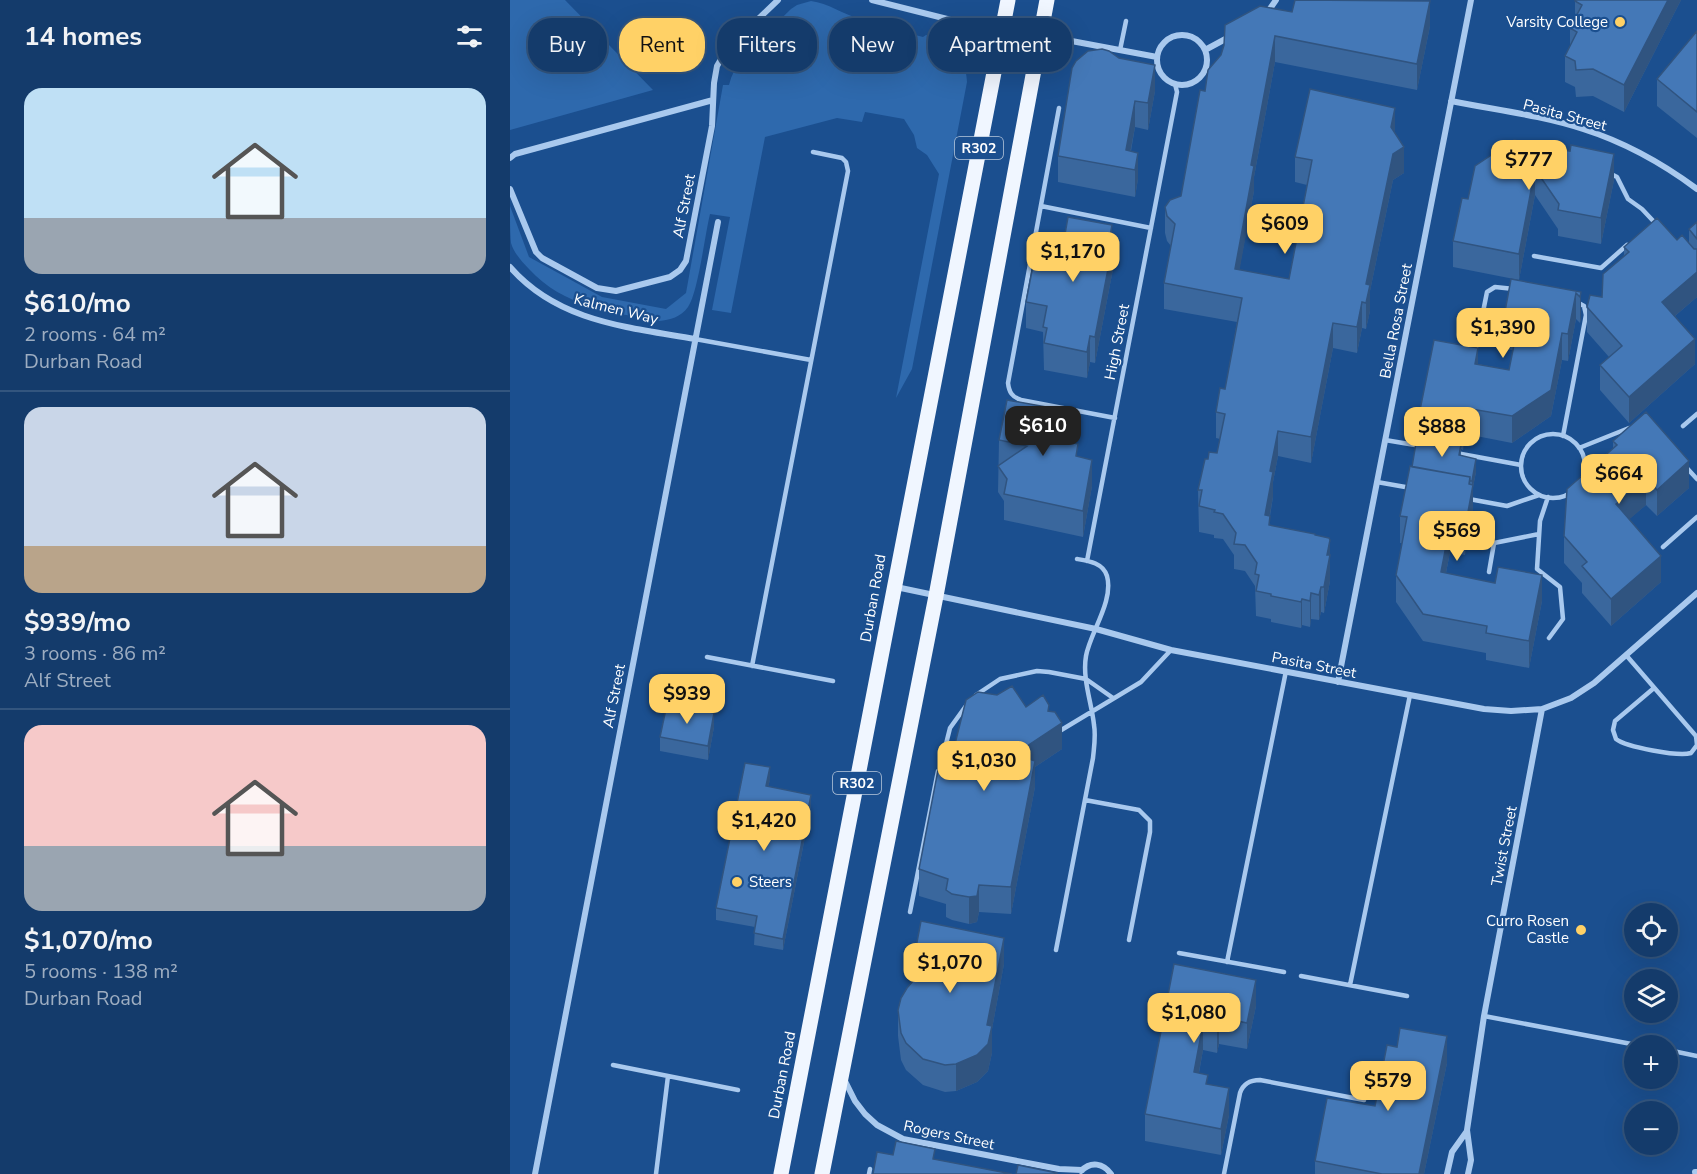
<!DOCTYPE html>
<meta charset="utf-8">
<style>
:root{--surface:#143b6b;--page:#1d4271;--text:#f1f3f6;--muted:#9dadc1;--line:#33557e;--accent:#ffd166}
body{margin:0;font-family:"Nunito Sans",sans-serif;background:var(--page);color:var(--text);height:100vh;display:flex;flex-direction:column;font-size:22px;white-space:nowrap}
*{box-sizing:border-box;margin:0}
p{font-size:20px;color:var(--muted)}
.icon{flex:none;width:33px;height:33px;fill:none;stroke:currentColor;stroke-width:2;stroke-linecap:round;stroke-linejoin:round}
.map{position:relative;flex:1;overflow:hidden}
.sheet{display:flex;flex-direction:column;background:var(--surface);width:510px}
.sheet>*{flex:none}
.banner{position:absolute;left:18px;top:18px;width:570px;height:54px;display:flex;gap:12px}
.controls{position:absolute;left:1114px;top:903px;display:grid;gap:12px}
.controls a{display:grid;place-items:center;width:54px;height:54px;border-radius:50%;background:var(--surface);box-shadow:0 6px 24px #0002,0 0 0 2px var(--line);font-size:30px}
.price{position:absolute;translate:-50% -51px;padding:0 14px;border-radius:12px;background:var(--accent);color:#111;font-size:20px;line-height:39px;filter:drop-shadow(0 2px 3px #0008)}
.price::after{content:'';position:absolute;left:50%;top:36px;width:18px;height:14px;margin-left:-9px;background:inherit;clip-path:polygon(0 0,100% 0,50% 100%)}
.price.selected{background:#222;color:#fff}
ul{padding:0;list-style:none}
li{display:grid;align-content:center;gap:12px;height:318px;padding:0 24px}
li+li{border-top:2px solid var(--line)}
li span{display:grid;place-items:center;height:186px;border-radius:18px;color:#555}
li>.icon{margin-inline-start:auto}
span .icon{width:108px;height:108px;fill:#fffc;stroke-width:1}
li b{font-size:26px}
h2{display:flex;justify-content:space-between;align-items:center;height:72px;padding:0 24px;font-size:26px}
.chip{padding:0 21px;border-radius:24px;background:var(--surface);box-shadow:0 6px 24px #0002,0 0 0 2px var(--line);font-size:21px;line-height:54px}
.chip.selected{background:var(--accent);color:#111}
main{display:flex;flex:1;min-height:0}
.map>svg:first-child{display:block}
.green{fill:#2e69ad}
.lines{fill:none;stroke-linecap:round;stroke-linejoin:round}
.lane{stroke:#a9c9ee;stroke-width:4.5}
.street{stroke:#a9c9ee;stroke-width:6}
.primary{stroke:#f0f6ff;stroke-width:15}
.wall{fill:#3a679d}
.shaded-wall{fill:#305480}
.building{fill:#4478b7;stroke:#305480;stroke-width:1.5}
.poi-dot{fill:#ffd166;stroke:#1b4f8f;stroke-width:2}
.labels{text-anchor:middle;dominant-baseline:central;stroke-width:4.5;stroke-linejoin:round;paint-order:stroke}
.shield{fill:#1b4f8f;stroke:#bbcadd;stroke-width:1.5}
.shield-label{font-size:14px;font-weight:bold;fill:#fff}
.poi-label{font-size:15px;fill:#fff;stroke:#1b4f8f;text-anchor:end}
.street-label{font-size:15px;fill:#fff;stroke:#1b4f8f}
</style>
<main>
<section class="sheet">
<h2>14 homes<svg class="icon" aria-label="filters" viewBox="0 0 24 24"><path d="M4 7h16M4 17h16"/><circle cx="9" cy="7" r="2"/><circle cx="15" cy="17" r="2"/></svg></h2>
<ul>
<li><span style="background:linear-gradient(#bfe0f5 70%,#9aa5b1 0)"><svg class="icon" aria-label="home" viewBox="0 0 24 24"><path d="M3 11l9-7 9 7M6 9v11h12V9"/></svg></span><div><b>$610/mo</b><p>2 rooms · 64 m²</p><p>Durban Road</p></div></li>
<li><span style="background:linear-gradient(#c9d6e8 75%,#b9a48a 0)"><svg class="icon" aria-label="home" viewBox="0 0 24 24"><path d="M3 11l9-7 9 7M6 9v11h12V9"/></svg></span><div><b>$939/mo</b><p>3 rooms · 86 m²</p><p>Alf Street</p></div></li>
<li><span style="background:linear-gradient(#f6c9c9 65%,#9aa5b1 0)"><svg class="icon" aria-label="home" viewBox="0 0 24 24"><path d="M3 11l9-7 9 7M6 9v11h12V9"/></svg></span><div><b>$1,070/mo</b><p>5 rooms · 138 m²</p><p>Durban Road</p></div></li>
</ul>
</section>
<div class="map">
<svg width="1187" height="1174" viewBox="0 0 1187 1174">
<rect width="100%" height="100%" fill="#1b4f8f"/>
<path class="green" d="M0 0H55L143 90 0 130Z
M301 1C318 3 333 14 349 19 370 26 391 31 413 37L416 35C441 41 456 55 457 82L402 369 386 398 429 174 417 155 407 148 404 135 394 119 355 112 352 122 327 118 255 137 221 313 202 310 220 217 200 214C195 234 188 293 178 307 171 317 160 320 149 321 101 312 54 307 19 269 12 262 4 253 1 243 0 233 0 217 0 206L19 257 92 297 156 309 176 293 213 85H219C226 55 260 30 281 9L287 5Z"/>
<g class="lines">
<path class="lane" d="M610 50 616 21
M549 108 498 383C499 392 502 397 511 400L605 418
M1099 173 1107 177 1118 199 1132 209 1147 225
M531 206 641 228
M1024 256 1091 268 1117 245
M185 339 301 360
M965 352 977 292 985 287 1004 289
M1173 426 1187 414
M1011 466a32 32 0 1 1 64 0a32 32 0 1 1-64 0Z
M1053 436 1076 315 1074 306 1065 301
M875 440 911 446
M1069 448 1119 428
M946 453 1011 465
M1175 466 1187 479
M867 482 901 488
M1038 497 1030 521 1027 569 1050 587 1053 619 1039 638
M959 499 997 506 1029 495
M1153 547 1187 517
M577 561 667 92 665 84
M979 572 984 543 1029 534
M1116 655 1186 736 1187 745 1181 753C1169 757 1116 747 1106 739L1103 730 1105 721 1144 688
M197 657 323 681
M242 666 338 171 336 162 332 158 303 152
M466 695 490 679 527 671 539 672 576 679 603 698
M548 732 631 682 661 650
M435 748 440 728 458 703
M575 800 629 810 640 821V832L619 940
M400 912 428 771
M546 950 583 758C584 747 586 736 584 725 582 704 572 679 576 656 580 633 604 601 597 576 593 563 579 561 567 559
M669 953 774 972
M717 962 776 671
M791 976 897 996
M840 985 900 695
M974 1016 1132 1046
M1158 1050 1187 1056
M103 1065 228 1090
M146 1174 158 1076
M359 1174 360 1169
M714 1174 730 1093C733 1084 740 1080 750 1080L854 1100"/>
<path class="street" d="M362 0 465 26 492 28 647 57
M757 13 766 0
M647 60a25 25 0 1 1 50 0a25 25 0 1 1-50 0Z
M695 50 721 36
M941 101C985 110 1030 115 1073 129 1114 142 1152 163 1187 189
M0 158 5 154 203 100
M0 189 26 252 32 258 87 288 106 291 160 277 170 270 176 261 202 126 204 83 207 66 217 49 268 0
M0 267C48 322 117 327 185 339
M386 587 586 629 661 650 974 709 1001 711 1032 709 1061 698 1084 683 1187 593
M828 682 961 0
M335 1081 345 1101 355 1114 367 1125 393 1139 549 1169 572 1170
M571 1171C581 1161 593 1163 601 1174
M1185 1172H1187
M25 1174 208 222
M937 1174 942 1152 957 1131
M958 1174 961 1160 957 1130 974 1016 1032 709"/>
<path class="primary" d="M271 1174 498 0
M312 1174 426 596 537 0"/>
</g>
<path class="wall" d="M1065 0H1171L1114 112 1083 96 1066 97 1065 87 1055 82V56L1060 46V28L1065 20Z
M782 12 920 26 907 90 765 62 744 177V191L729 270 779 279 797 185 785 182V157L885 133 894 173 883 180 860 291V311L856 329 852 328 847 353 823 348 801 463 768 456 763 482V497L760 516V526L805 536 820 581 814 613 811 612 809 620 801 619 800 627 792 625 791 628 761 622V619L746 616 745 586 735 571 724 569V555L713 539 704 538V535L689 532 688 490 698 459 707 453 710 439 706 438V412L715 389 727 322 654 309V283L661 246 657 241 655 233V207L671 196 695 91Z
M1187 31V138L1147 106V79Z
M562 68 645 91 638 130 625 127 621 151 628 179 625 197 548 182V156Z
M1004 140 1104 180 1091 244 1048 236V229L1025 195 1009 280 943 267V241L958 199Z
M1187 222V297L1165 316 1185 364 1119 423 1090 390V365L1099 357 1077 332V307L1092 297 1114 255V247L1167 240 1179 243V229Z
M602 243 603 269 585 363 580 362 577 378 534 370 533 332 516 328V302L547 254Z
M1001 279 1071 292V318L1070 323 1066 319 1058 361 1052 360 1041 416 1002 443 956 434 953 450 951 449V456L966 472 963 487V512L955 555 940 552 936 573 1032 601 1019 668 976 660V653L913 641 886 602V575L892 543H890V516L909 437V415L968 364 999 370 1003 350 993 349V322Z
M558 438 582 486 573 537 494 520V501L488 492 489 440Z
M1103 441 1179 488 1147 516 1136 505 1119 519 1151 582 1101 626 1072 593V583L1054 563V536L1103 449Z
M487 695 516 707 539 711 552 749 525 767V787L501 914 469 912 467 922 459 924 442 920 436 917V904L409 896V869L445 744Z
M204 727 198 760 150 751V737Z
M260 779 258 787 301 806 273 950 244 945 245 927 206 920V908Z
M403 963 494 964 482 1029V1053L478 1071 467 1082 446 1091 435 1092 413 1085 396 1070 391 1060 388 1036V1010L403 981Z
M664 964 746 1006 737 1049 709 1044 707 1053 693 1050 689 1073 719 1115 711 1155 635 1141V1114Z
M937 1063 914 1174H805V1161L865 1106Z"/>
<path class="shaded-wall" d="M1158 0H1171L1114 112V85Z
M920 1V26L907 90V64Z
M765 36V62L744 177V191L725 295V269L741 165Z
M645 65V91L638 130V103Z
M625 101V127L617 169 616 150Z
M885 108V134L881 127Z
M894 147V173L883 180 860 291V311L856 329V284L883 154Z
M628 153V179L625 197V170Z
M1104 154V180L1091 244V218Z
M1025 169V195L1009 280V254Z
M602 225 603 269 585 363V337Z
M1187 272V297L1152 327V302Z
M1071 292V318L1070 323V297Z
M1066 293V319L1058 361V334Z
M852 302V328L847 353V327Z
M823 323V348L801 463V437Z
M1052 333V360L1041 416 1002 443V416Z
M580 336V362L577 378V352Z
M1185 339V364L1119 423V397Z
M968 348V374L965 364Z
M956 408V434L953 450V423Z
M559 411V438L553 464V437Z
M768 431V456L763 482V497L755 541V515L760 471Z
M966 459V472L963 487V512L955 555V528L959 484 960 477V502L962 493V481Z
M582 460V486L573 537V511Z
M1179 461V488L1147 516V490Z
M1136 478V505L1106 531V504Z
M940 525V552L931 599V572Z
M820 540V581L814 613V587L817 555Z
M1151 556V582L1101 626V599Z
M1032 575V601L1019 668V641Z
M811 587V612L809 620V595Z
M801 593V619L800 627V601Z
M792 599V625L791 628V602Z
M539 705V731L552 723V749L525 767V787L501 914V887L505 754 538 711Z
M204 713V727L198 760V746Z
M260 767V779L256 798V786Z
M301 795V806L273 950V939Z
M469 885V912L467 922 459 924V897Z
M494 938V964L482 1029V1053L478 1071 467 1082 446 1091V1064L477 1025Z
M746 980V1006L737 1049V1023Z
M709 1017V1044L707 1053V1026Z
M693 1024V1050L684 1098V1072Z
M937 1036V1063L914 1174H909Z
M719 1088V1115L711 1155V1129Z"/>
<path class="building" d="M785 0 920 1 907 64 765 36 741 165 744 166 725 269 779 279 802 160 785 157 800 89 885 108 881 127 894 147 883 154 856 284 860 285 856 303 852 302 847 327 823 323 801 437 768 431 760 471 763 472 755 515 760 516 759 525 805 534V535L819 538 820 540 817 555H820L814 587H811L809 595 801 593 800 601 792 599 791 602 761 596V594L746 591 749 575 745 574 747 563 735 545 724 544 726 533 713 514 704 512 705 510 689 506 692 490H688L695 459H698L699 452 707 453 715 414 706 412 710 388 715 389 732 298 654 283 665 224 657 216 655 207 660 200 671 196 690 90 695 91 698 70 711 55 714 45 715 25 750 6 782 12Z
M1065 0H1158L1114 85 1083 69 1066 70 1065 61 1055 56 1067 32 1060 28 1072 5 1065 1Z
M1187 31V112L1147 79Z
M592 49 599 51 609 58 645 65 638 103 625 101 616 150 628 153 625 170 548 156 562 68 566 61 578 51Z
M1004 140 1060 151 1061 145 1104 154 1091 218 1048 210 1049 204 1025 169 1009 254 943 241 952 198 958 199 965 166Z
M558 217 602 225 599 242 603 243 585 337 580 336 577 352 534 343 537 328 533 327 537 306 516 302 526 250 547 254 551 233 555 234Z
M1147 218 1167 240 1172 235 1184 249H1187V272L1152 302 1185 339 1119 397 1090 365 1112 346 1077 307 1080 295 1092 297 1093 274 1119 252 1114 247Z
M1187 222V239L1179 229Z
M1001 279 1071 292 1070 297 1066 293 1058 334 1052 333 1041 390 1002 416 956 408 953 423 909 415 924 340 968 348 965 364 999 370 1008 325 993 322Z
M497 400 559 411 553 437 560 439 559 442 568 444 566 456 582 460 573 511 494 494 497 479 488 466 517 446 489 440Z
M1136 412 1179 461 1147 490 1136 478 1106 504 1151 556 1101 599 1072 566 1077 562 1054 536 1057 489 1107 445 1103 441Z
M907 437 951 445 949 455 966 459 962 481H960V477L902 467Z
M900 466 960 477 959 484 963 485 955 528 940 525 931 572 985 583 988 567 1032 575 1019 641 976 633 977 626 913 614 886 575 897 517 890 516Z
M502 686 516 707 533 695 539 705 538 711 545 712 552 723 505 754 525 761 501 887 469 885 467 896 459 897 442 894 436 890 438 879 409 869 433 744H445L456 700 468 692 487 695Z
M157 704 204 713 198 746 150 737Z
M235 763 260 767 256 786 301 795 273 939 244 933 247 916 206 908Z
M411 921 494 938 477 1025 482 1026 478 1044 467 1055 446 1064 435 1065 413 1059 396 1043 391 1033 388 1010 391 998 397 988 416 966 403 963Z
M664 964 746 980 737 1023 709 1017 707 1026 693 1024 684 1072 698 1075 696 1084 719 1088 711 1129 635 1114Z
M890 1028 937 1036 909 1174H872L805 1161 817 1098 865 1106 877 1045 887 1047Z
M386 1141 425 1149 423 1159 502 1174H363L367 1152 383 1155Z
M508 1165 547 1173 546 1174H506Z"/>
<g class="poi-dot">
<circle cx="1110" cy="22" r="6"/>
<circle cx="227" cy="882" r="6"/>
<circle cx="1071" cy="930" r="6"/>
</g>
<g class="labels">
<g class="shield">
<rect x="445" y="137" width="48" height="22" rx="4.5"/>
<rect x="323" y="772" width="48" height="22" rx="4.5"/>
</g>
<g class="shield-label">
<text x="469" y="148">R302</text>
<text x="347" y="783">R302</text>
</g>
<g class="poi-label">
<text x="1098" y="22">Varsity College</text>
<text x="239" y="882" text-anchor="start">Steers</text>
<text x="1059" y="921">Curro Rosen<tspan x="1059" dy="17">Castle</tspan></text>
</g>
<g class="street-label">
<text transform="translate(1055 115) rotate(15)">Pasita Street</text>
<text transform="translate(174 206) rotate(-79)">Alf Street</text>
<text transform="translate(106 309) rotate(14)">Kalmen Way</text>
<text transform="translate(886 321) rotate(-79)">Bella Rosa Street</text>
<text transform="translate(607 342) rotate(-79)">High Street</text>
<text transform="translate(363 598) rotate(-80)">Durban Road</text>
<text transform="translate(804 665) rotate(11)">Pasita Street</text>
<text transform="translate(104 696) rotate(-79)">Alf Street</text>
<text transform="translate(994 846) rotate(-79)">Twist Street</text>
<text transform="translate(272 1075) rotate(-79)">Durban Road</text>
<text transform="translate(439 1135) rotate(12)">Rogers Street</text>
</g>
</g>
</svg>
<div class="controls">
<a><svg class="icon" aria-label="locate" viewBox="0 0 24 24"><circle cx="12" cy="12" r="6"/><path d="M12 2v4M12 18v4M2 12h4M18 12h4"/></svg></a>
<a><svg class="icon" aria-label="layers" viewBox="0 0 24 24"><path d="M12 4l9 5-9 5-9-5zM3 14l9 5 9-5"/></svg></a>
<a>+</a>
<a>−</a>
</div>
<b class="price" style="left:1019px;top:191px">$777</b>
<b class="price" style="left:775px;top:255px">$609</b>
<b class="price" style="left:563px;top:283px">$1,170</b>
<b class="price" style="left:993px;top:359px">$1,390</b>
<b class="price selected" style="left:533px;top:457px">$610</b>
<b class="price" style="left:932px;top:458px">$888</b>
<b class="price" style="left:1109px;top:505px">$664</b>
<b class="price" style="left:947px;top:562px">$569</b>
<b class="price" style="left:177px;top:725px">$939</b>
<b class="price" style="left:474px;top:792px">$1,030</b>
<b class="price" style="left:254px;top:852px">$1,420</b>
<b class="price" style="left:440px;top:994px">$1,070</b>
<b class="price" style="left:684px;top:1044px">$1,080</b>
<b class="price" style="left:878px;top:1112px">$579</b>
<div class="banner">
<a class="chip">Buy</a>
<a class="chip selected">Rent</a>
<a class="chip">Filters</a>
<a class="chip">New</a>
<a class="chip">Apartment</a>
</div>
</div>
</main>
